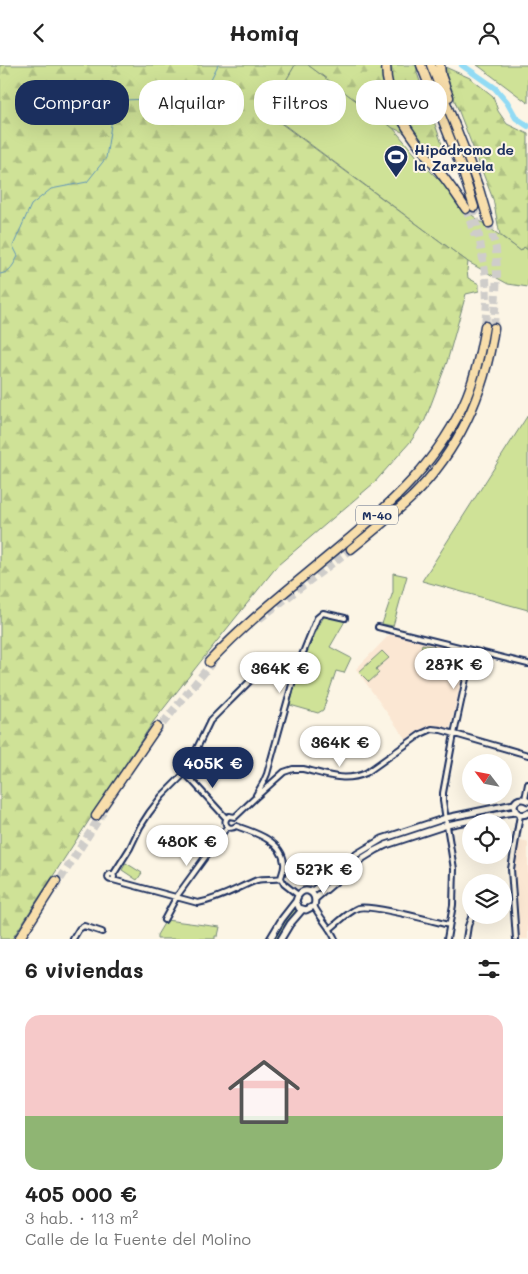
<!DOCTYPE html>
<html lang="es">
<meta charset="utf-8">
<style>
:root{--surface:#fff;--page:#f6f6f6;--text:#222;--muted:#767676;--line:#e0e0e0;--accent:#1b2f5e}
body{margin:0;font-family:Mali,sans-serif;background:var(--page);color:var(--text);height:100vh;display:flex;flex-direction:column;font-size:19px;white-space:nowrap}
*{box-sizing:border-box;margin:0}
p{font-size:16px;color:var(--muted)}
.icon{flex:none;width:28px;height:28px;fill:none;stroke:currentColor;stroke-width:2;stroke-linecap:round;stroke-linejoin:round}
.map{position:relative;height:874px;overflow:hidden}
.sheet{display:flex;flex-direction:column;background:var(--surface);flex:1}
.sheet>*{flex:none}
.hud{position:absolute;left:15px;top:15px;width:499px;height:45px;display:flex;gap:10px}
.needle{width:32px;rotate:302deg}
.fabs{position:absolute;left:462px;top:689px;display:grid;gap:10px}
.fabs a{display:grid;place-items:center;width:50px;height:50px;border-radius:50%;background:var(--surface);box-shadow:0 5px 20px #0002;font-size:25px}
.price{position:absolute;translate:-50% -42px;padding:0 11px;border-radius:18px;background:#fff;color:#222;font-size:16px;line-height:32px;filter:drop-shadow(0 1px 2px #0008)}
.price::after{content:'';position:absolute;left:50%;top:30px;width:15px;height:11px;margin-left:-8px;background:inherit;clip-path:polygon(0 0,100% 0,50% 100%)}
.price.selected{background:var(--accent);color:#fff}
ul{padding:0;list-style:none}
li{display:grid;align-content:center;gap:10px;height:265px;padding:0 25px}
li+li{border-top:1px solid var(--line)}
li span{display:grid;place-items:center;height:155px;border-radius:15px;color:#555}
li>.icon{margin-inline-start:auto}
span .icon{width:90px;height:90px;fill:#fffc;stroke-width:1}
li b{font-size:21px}
h2{display:flex;justify-content:space-between;align-items:center;height:60px;padding:0 25px;font-size:21px}
.chip{padding:0 18px;border-radius:20px;background:var(--surface);box-shadow:0 5px 20px #0002;font-size:18px;line-height:45px}
.chip.selected{background:var(--accent);color:#fff}
header{display:flex;justify-content:space-between;align-items:center;height:65px;padding:0 25px;background:var(--surface);font-size:22px;font-weight:700}
.map>svg:first-child{display:block}
.built{fill:#fbe7d3}
.green{fill:#cfe297;stroke:#75887a}
.forest{fill:url(#forest-firs);stroke:#75887a}
.lines{fill:none;stroke-linecap:round;stroke-linejoin:round}
.stream{stroke:#6296b8;stroke-width:1}
.river{stroke:#92dbf4;stroke-width:6}
.motorway-tunnel{stroke:#cfcdca;stroke-width:8;stroke-dasharray:8 4;stroke-linecap:butt}
.minor-casing{stroke:#1b2f5e;stroke-width:8}
.tertiary-casing{stroke:#1b2f5e;stroke-width:9}
.motorway-casing{stroke:#1b2f5e;stroke-width:11}
.minor{stroke:#fcf5e5;stroke-width:4}
.tertiary{stroke:#fcf5e5;stroke-width:5}
.motorway{stroke:#f8deab;stroke-width:8}
.labels{text-anchor:middle;dominant-baseline:central;stroke-width:4;stroke-linejoin:round;paint-order:stroke}
.shield{fill:#fcf5e5;stroke:#5e6a86;stroke-width:1}
.shield-label{font-size:12px;font-weight:bold;fill:#1b2f5e}
.poi-label{font-size:14px;font-weight:bold;fill:#1b2f5e;stroke:#fcf5e5;text-anchor:start}
</style>
<header><svg class="icon" aria-label="back" viewBox="0 0 24 24"><path d="M15 5l-7 7 7 7"/></svg>Homiq<svg class="icon" aria-label="person" viewBox="0 0 24 24"><circle cx="12" cy="8" r="4"/><path d="M4 21q1-7 8-7t8 7"/></svg></header>
<div class="map">
<svg width="528" height="874" viewBox="0 0 528 874">
<defs>
<pattern id="forest-firs" width="22" height="20" patternUnits="userSpaceOnUse" patternTransform="scale(1.25)"><rect width="22" height="20" fill="#cfe297"/><path d="M5 1l3.5 6h-7zM16 11l3.5 6h-7z" fill="#b1c285"/></pattern>
</defs>
<rect width="100%" height="100%" fill="#fcf5e5"/>
<filter id="ink" filterUnits="userSpaceOnUse"><feTurbulence type="fractalNoise" baseFrequency=".02" numOctaves="2"/><feDisplacementMap in="SourceGraphic" scale="10" xChannelSelector="R" yChannelSelector="G"/><feConvolveMatrix kernelMatrix="1 2 1 2 8 2 1 2 1" color-interpolation-filters="sRGB"/></filter>
<g filter="url(#ink)">
<path class="built" d="M391 568 468 588 450 664 444 662 432 660 422 664 407 676 356 604Z
M520 775 528 777V874H520L514 821V811L517 786Z"/>
<path class="green" d="M295 0H308L393 63 425 101 449 125 461 142 521 186 524 182 528 185V222L508 219 468 197 267 47Z
M477 0H528V38L480 2Z
M528 350V545L422 516 519 364Z
M393 508 407 511 393 561 382 559 393 527Z
M324 551 345 556 330 582 351 593 344 608 336 606 323 645 318 648 290 640 299 606 316 567Z
M422 579 435 582 431 601 422 599 423 595 419 594Z
M382 586 389 593 376 604 379 608 369 617 359 607Z
M126 798 142 808 137 815 122 805Z
M295 841 299 844 287 859 278 874H273L283 856Z
M166 855 220 862 218 871H215V874H157V870Z"/>
<path class="forest" d="M0 0H295L267 48 468 197 467 205 468 213 479 219V226L466 229 447 297 430 342 425 355 411 376 374 418 278 500 205 591 153 657 12 874H0Z
M308 0H417V8L444 85 393 63Z
M445 2 470 13 493 31 498 46 507 59 528 69V185L524 182 521 186 500 170 493 134 456 39 446 10Z"/>
<g class="lines">
<path class="stream" d="M0 209C10 208 14 199 18 191L13 181 31 140 51 124 87 117 106 93 112 53 123 35 151 34 172 20 189 18 198 19 207 22H211V14L218 0"/>
<path class="river" d="M462 0 495 23 507 37 516 53 528 61"/>
<path class="motorway-tunnel" d="M474 142 486 212 487 236 485 261
M466 144 475 171
M489 158 496 184 497 209 494 263
M259 554 351 484
M155 668 215 594
M54 824 103 747"/>
<defs>
<path id="minor" d="M378 562 528 599
M185 708 226 753
M256 730 263 718 267 709 296 605 317 553 323 548 345 553
M525 734 528 719
M235 752 255 733 284 707 293 704H303C325 709 344 718 366 708L421 669 432 664 441 665 528 690
M235 752 229 751C221 756 228 767 236 761
M236 761C253 767 282 775 284 798 285 803 282 808 281 813L284 819 298 830
M108 812a3 3 0 1 1 6 0a3 3 0 1 1-6 0Z
M113 810 130 783 140 762 149 748 162 731 185 708 210 656 264 602 270 598 280 600 296 605
M113 815 198 838C220 834 237 823 257 815 265 813 273 815 281 813
M314 841C320 853 330 862 335 874
M164 855 177 831 227 762
M330 864C339 857 348 847 358 843 371 839 433 856 449 860
M73 874 79 864 84 861 102 867
M447 874 453 840 454 804 443 736V728L454 669 472 586
M466 874 468 861 472 850
M516 874 511 804 520 750"/>
<path id="tertiary" d="M528 736C522 732 515 734 514 741 515 749 522 752 528 748
M310 827 315 824 357 789 382 774 446 753 514 739
M315 834 363 793 376 785 386 780 447 760 507 748 516 747
M270 874 282 854 296 836C300 819 319 825 314 841L306 845 299 843 296 836
M281 874 290 859 302 845"/>
<path id="motorway" d="M386 0C386 40 411 70 434 100 446 114 456 129 466 144
M421 0 462 104 474 142
M431 0 469 96 479 124 489 158
M440 0 441 10 449 32
M351 484C372 467 393 450 412 432 459 385 485 328 494 263
M209 597C248 555 294 520 338 483 389 441 441 395 467 331 476 309 481 285 485 261
M96 751 157 662
M19 874 56 816"/>
</defs>
<use href="#minor" class="minor-casing"/>
<use href="#tertiary" class="tertiary-casing"/>
<use href="#motorway" class="motorway-casing"/>
<use href="#minor" class="minor"/>
<use href="#tertiary" class="tertiary"/>
<use href="#motorway" class="motorway"/>
</g>
</g>
<defs>
<symbol id="stadium-pin" viewBox="-11 -11 22 30"><path d="M0 17L-7.5 6A9.5 9.5 0 1 1 7.5 6Z" fill="#1b2f5e" stroke="#fcf5e5"/><path d="M0-5a6.5 5 0 1 0 0 10a6.5 5 0 1 0 0-10ZM-3.5-1.8h7v3.6h-7Z" fill="#fff"/></symbol>
</defs>
<g fill-rule="evenodd">
<use href="#stadium-pin" x="382" y="78" width="28" height="38"/>
</g>
<g class="labels">
<rect class="shield" x="356" y="440.5" width="42" height="19" rx="4"/>
<g class="shield-label">
<text x="377" y="450">M-40</text>
</g>
<g class="poi-label">
<text x="414" y="84">Hipódromo de<tspan x="414" dy="16">la Zarzuela</tspan></text>
</g>
</g>
</svg>
<div class="fabs">
<a><svg class="needle" viewBox="-14 -14 28 28"><path d="M0-13l5 13h-10z" fill="#e53935"/><path d="M0 13l5-13h-10z" fill="#767676"/></svg></a>
<a><svg class="icon" aria-label="locate" viewBox="0 0 24 24"><circle cx="12" cy="12" r="6"/><path d="M12 2v4M12 18v4M2 12h4M18 12h4"/></svg></a>
<a><svg class="icon" aria-label="layers" viewBox="0 0 24 24"><path d="M12 4l9 5-9 5-9-5zM3 14l9 5 9-5"/></svg></a>
</div>
<b class="price" style="left:454px;top:625px">287K €</b>
<b class="price" style="left:280px;top:629px">364K €</b>
<b class="price" style="left:340px;top:703px">364K €</b>
<b class="price selected" style="left:213px;top:724px">405K €</b>
<b class="price" style="left:187px;top:802px">480K €</b>
<b class="price" style="left:324px;top:830px">527K €</b>
<div class="hud">
<a class="chip selected">Comprar</a>
<a class="chip">Alquilar</a>
<a class="chip">Filtros</a>
<a class="chip">Nuevo</a>
</div>
</div>
<section class="sheet">
<h2>6 viviendas<svg class="icon" aria-label="filters" viewBox="0 0 24 24"><path d="M4 7h16M4 17h16"/><circle cx="9" cy="7" r="2"/><circle cx="15" cy="17" r="2"/></svg></h2>
<ul>
<li><span style="background:linear-gradient(#f6c9c9 65%,#8fb573 0)"><svg class="icon" aria-label="home" viewBox="0 0 24 24"><path d="M3 11l9-7 9 7M6 9v11h12V9"/></svg></span><div><b>405 000 €</b><p>3 hab. · 113 m²</p><p>Calle de la Fuente del Molino</p></div></li>
</ul>
</section>
